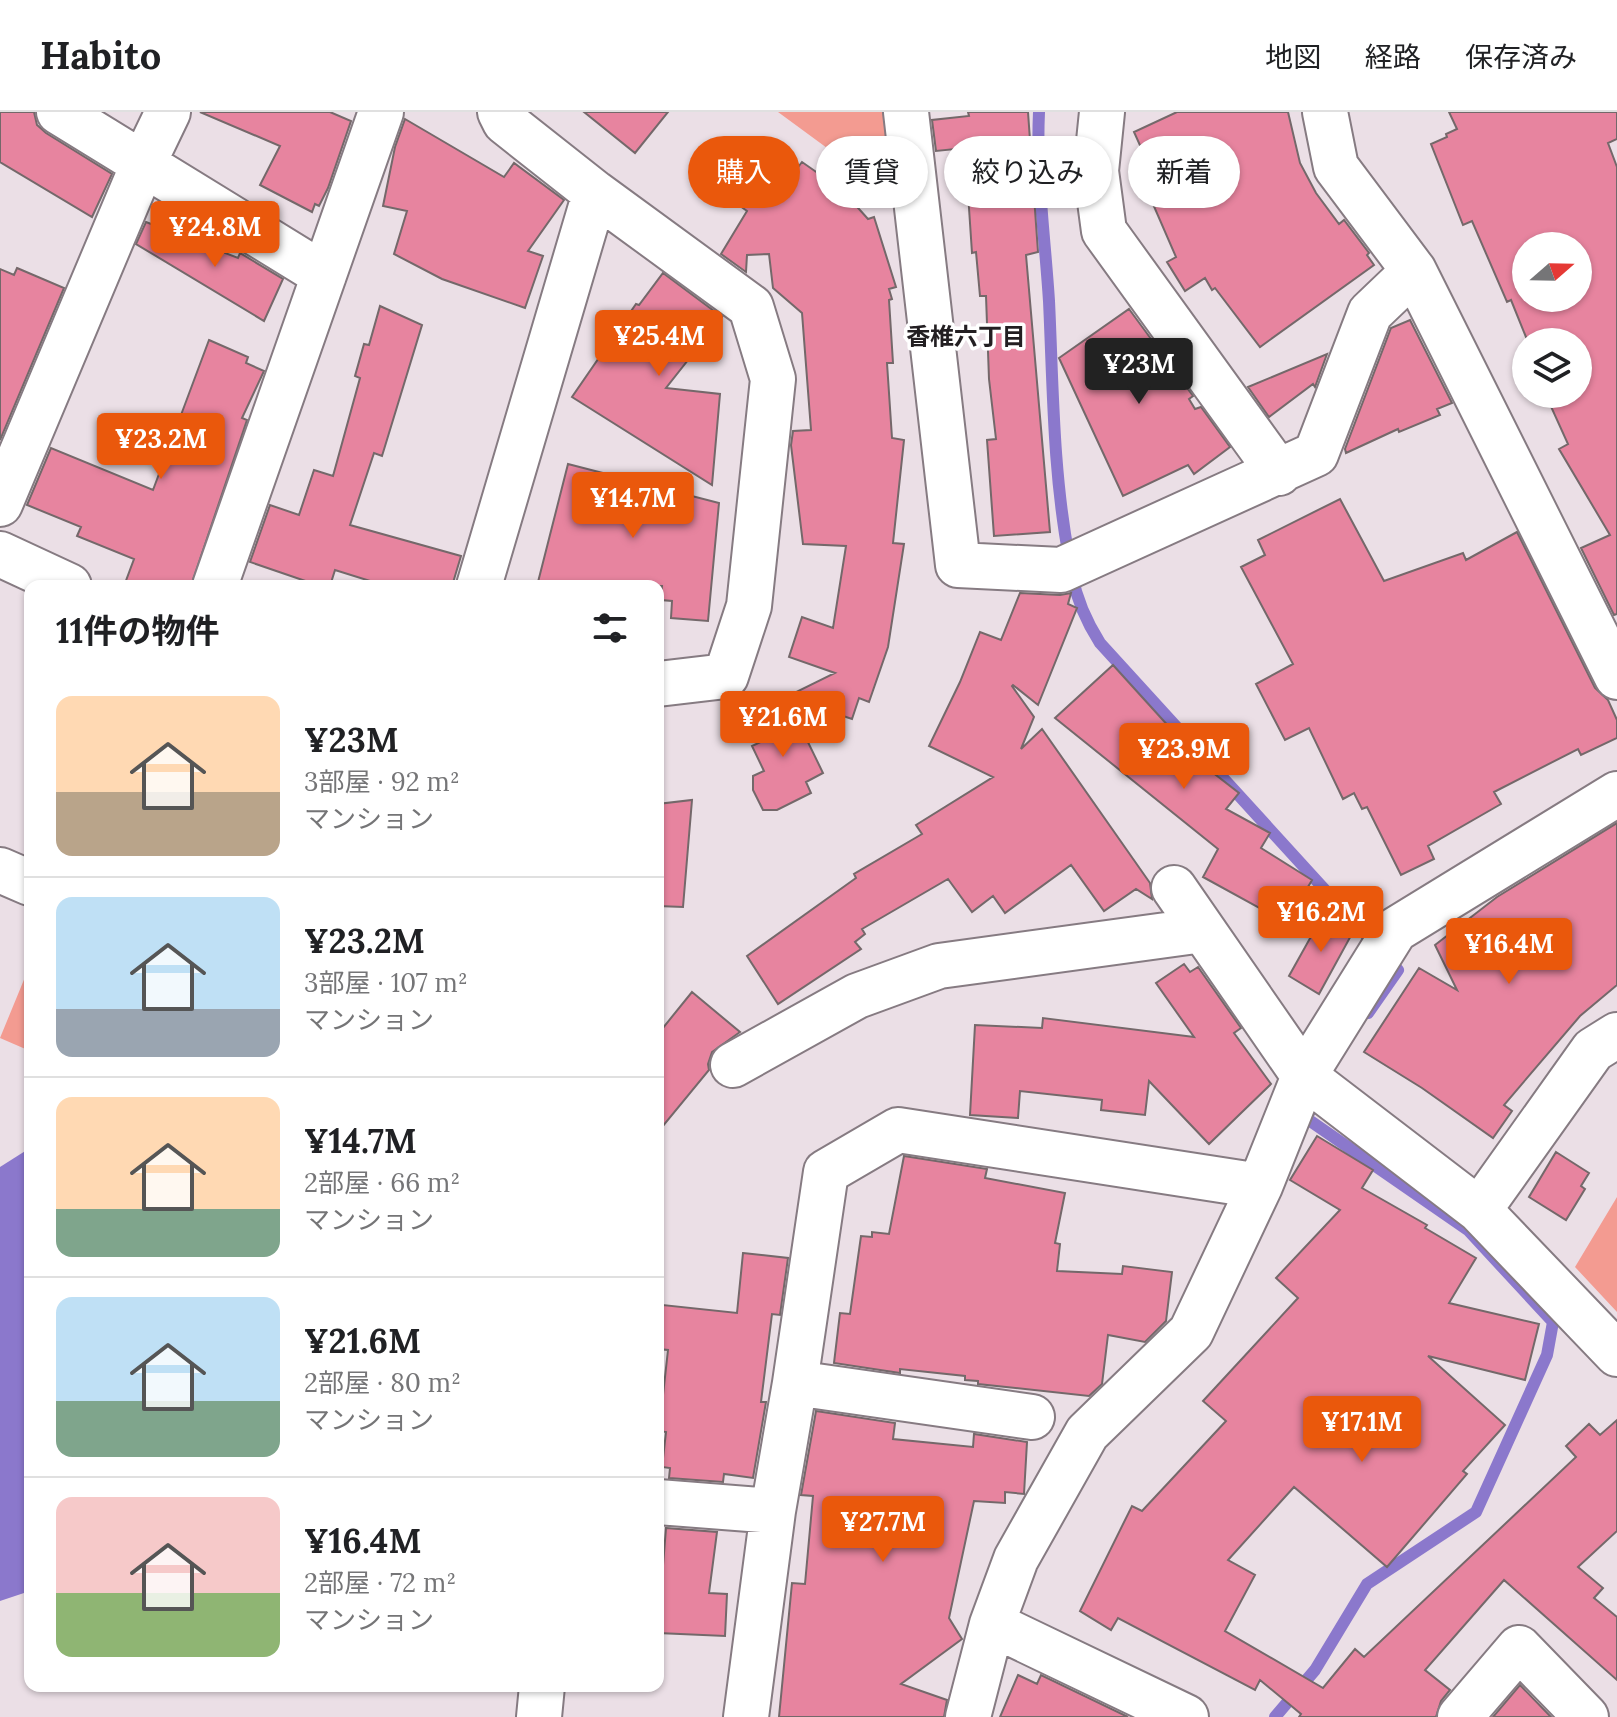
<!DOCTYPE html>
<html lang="ja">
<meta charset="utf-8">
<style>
:root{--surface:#fff;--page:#f2f2f2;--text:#202124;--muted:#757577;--line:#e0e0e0;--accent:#ea580c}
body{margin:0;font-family:Lora,"Noto Sans JP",serif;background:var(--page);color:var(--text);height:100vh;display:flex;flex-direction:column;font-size:30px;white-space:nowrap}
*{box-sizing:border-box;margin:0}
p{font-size:26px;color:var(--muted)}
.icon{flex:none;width:44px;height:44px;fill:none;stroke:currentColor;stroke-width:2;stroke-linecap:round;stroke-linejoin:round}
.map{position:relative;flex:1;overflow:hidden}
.sheet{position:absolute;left:24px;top:468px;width:640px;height:1112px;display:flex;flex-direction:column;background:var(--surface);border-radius:16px;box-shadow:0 2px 6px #0004}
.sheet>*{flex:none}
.guide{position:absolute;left:688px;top:24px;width:760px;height:72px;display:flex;gap:16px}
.needle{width:52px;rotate:70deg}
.tools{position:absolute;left:1512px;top:120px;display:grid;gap:16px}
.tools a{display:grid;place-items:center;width:80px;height:80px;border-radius:50%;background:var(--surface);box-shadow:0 2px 6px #0004;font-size:40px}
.price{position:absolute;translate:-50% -68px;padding:0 18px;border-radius:8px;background:var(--accent);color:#fff;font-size:26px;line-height:52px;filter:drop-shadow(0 2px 4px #0008)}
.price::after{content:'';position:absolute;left:50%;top:48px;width:24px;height:18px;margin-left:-12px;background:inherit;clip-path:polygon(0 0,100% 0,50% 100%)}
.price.on{background:#222;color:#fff}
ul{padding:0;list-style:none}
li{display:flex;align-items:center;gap:24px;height:200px;padding:0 32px}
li+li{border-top:2px solid var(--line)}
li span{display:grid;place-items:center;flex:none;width:224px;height:160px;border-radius:16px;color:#555}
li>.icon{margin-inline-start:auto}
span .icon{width:96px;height:96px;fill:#fffc;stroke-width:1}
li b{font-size:34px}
h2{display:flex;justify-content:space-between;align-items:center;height:96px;padding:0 32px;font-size:34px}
.tag{padding:0 28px;border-radius:36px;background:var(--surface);box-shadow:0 2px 6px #0004;font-size:28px;line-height:72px}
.tag.on{background:var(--accent);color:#fff}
header{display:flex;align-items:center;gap:48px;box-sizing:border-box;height:112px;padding:0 40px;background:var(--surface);border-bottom:2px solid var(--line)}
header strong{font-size:38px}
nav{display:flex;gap:44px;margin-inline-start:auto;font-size:28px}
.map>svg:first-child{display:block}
.green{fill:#f39b91}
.water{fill:#8b78cc}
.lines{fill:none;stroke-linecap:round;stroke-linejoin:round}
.stream{stroke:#8b78cc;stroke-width:12}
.building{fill:#e7849f;stroke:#74686a;stroke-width:2;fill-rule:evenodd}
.minor-casing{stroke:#867b82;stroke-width:48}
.minor{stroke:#fff;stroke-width:44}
.labels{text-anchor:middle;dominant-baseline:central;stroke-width:7;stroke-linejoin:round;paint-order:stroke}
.neighbourhood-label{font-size:24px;font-weight:bold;fill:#231f22;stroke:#fff}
</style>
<header>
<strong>Habito</strong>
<nav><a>地図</a><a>経路</a><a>保存済み</a></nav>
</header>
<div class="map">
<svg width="1617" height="1605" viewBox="0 0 1617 1605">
<rect width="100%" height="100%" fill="#ebdfe6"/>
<path class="green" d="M778 0H891L898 94 857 58Z
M30 853V939L0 926Z
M1617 1085V1200L1575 1155Z"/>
<path class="water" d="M30 1036V1479L0 1489V1055Z"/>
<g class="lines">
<path class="stream" d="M1039 0C1036 63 1045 126 1049 189 1053 274 1053 361 1069 445
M1072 463C1077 489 1086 509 1100 531L1398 858 1368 901
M1275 1605 1315 1558 1367 1472 1476 1400 1547 1243 1553 1210 1468 1118 1306 1006 1310 999"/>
</g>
<path class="building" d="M0 0H34L37 13 46 21 112 62 92 105 0 50Z
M200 0H330L351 9 328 76 319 94 315 92 312 100 260 73 280 34Z
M584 0H668L635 41Z
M968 0H1028L1038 140 1026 143 1050 420 994 424 987 328 996 327 989 267 986 184H980L976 140 972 141 965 36 936 39 932 8 969 4Z
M1177 0H1288L1300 51 1316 81 1339 112 1344 108 1369 141 1367 143 1374 153 1260 235 1215 176 1212 178 1205 166 1185 179 1167 150 1176 145 1146 76 1157 71 1134 20Z
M1449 0H1617V27L1608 31 1617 55V502L1614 503 1581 436 1610 423 1559 337 1568 332 1548 288 1553 285 1552 282H1578V230H1528L1511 188 1507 190 1472 109 1463 113 1431 32 1447 25 1446 22 1457 17ZM1526 134H1578V186H1526Z
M405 7 504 65 514 51 564 88 528 139 543 144 525 196 442 167 394 142 407 99 383 94 395 35Z
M746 31 792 63 802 50 842 78 868 107 874 105 896 175 889 177 892 187 889 188 893 251H887L892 326 904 328 893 431 904 432 888 535 869 590 859 586 852 607 786 585 835 561 789 545 802 505 833 516 846 434 803 432 791 333 793 319 811 318 802 201 773 176 769 142 747 143 746 160 721 142 747 99 715 76Z
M146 110 238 146 240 141 283 167 264 209 136 132Z
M17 156 64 176 0 328V157L14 163Z
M663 161 722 205 666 276 720 282 712 373 572 285 636 192 639 193Z
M380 194 422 213 382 344 374 341 350 413 461 444 452 474H386L335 458 330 474H320L250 450 270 393 299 403 314 358 333 364 360 266 355 264 364 232 369 233Z
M1129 197 1193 284 1189 287 1195 297 1201 295 1230 335 1194 362 1188 353 1123 384 1059 246Z
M1410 208 1452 291 1437 297 1440 303 1399 320 1398 317 1346 341 1345 337 1391 216Z
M209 228 248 245 246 251 264 259 242 306 247 308 191 474H124L134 447 77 424 81 415 27 393 51 336 153 378Z
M1327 242 1315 275 1313 272 1269 305 1248 275Z
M568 352 719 391 708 509 671 506 672 489 661 488 662 474H537Z
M1340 387 1384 469 1463 441 1466 448 1517 420 1595 576 1608 588 1617 608V626L1581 643 1578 637 1494 680 1501 692 1428 734 1434 747 1401 763 1367 695 1362 697 1354 681 1343 687 1309 616 1285 628 1256 572 1293 552 1241 455 1265 443 1258 428Z
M1020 481 1060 483 1071 481 1068 492 1077 496 1038 593 1013 573 1012 574 1034 605 1021 637 1042 617 1150 771 1152 787 1136 777 1104 799 1071 753 1005 801 993 784 972 800 948 767 862 817 865 822 855 830 861 837 778 892 747 844 856 766 854 762 922 722 916 713 993 665 929 634 960 570 980 520 1001 528Z
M1113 553 1181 628 1176 632 1239 681 1226 697 1270 721 1261 736 1312 768 1287 811 1203 765 1218 737 1055 606Z
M786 585 823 661 806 670 811 681 777 698H763L753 678V664L764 659 752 634 769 626 755 600Z
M692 688 683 795 658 794V692Z
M1617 711V873L1580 904 1504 993 1512 999 1493 1026 1422 976 1364 940 1419 856 1457 878 1435 833 1497 785Z
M1323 803 1353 820 1319 882 1289 864Z
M1184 852 1190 860 1198 855 1241 916 1234 921 1271 972 1209 1032 1149 969 1145 1003 1101 998 1102 988 1020 979 1018 1006 970 1003 975 913 1042 916 1043 906 1194 925 1156 871Z
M692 880 740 920 712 940 708 952 709 958 658 1020V922Z
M1317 1024 1373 1058 1362 1076 1427 1113 1425 1116 1476 1146 1449 1191 1539 1212 1525 1268 1428 1244 1505 1313 1463 1359 1467 1362 1387 1455 1294 1375 1228 1448 1255 1463 1225 1519 1323 1576 1355 1537 1364 1545 1576 1345 1566 1334 1589 1312 1600 1323 1617 1308V1419L1578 1455 1603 1476 1594 1486 1617 1505V1568L1504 1468 1425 1558 1450 1578 1441 1589 1436 1605H1299L1301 1602 1260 1568 1255 1578 1118 1506 1111 1518 1080 1499 1132 1394 1142 1399 1226 1309 1203 1289 1298 1186 1276 1166 1340 1098 1290 1068Z
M1556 1040 1589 1061 1581 1074 1585 1077 1566 1108 1529 1085Z
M904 1044 987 1057 985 1066 1065 1081 1055 1131 1060 1132 1057 1159 1122 1162 1123 1154 1172 1160 1166 1209 1145 1230 1108 1223 1102 1272 1089 1284 978 1272V1269L965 1268V1264L900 1257V1261L834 1251 840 1201 850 1202 861 1124 872 1125V1120L889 1122Z
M743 1141 788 1146 780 1203 772 1202 761 1290H766L753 1366 724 1362 723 1370 669 1366 670 1356 662 1355 666 1320 659 1319 668 1238 658 1237 663 1193 737 1201Z
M816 1299 895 1311 893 1327 973 1335 974 1322 1027 1330 1024 1382 1005 1380V1391L974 1389 949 1506 962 1527 901 1572 947 1588 944 1605H779L792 1471 805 1472 813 1384 801 1383Z
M666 1416 717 1420 709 1481 727 1482 725 1524 658 1521V1478H661Z
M1018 1563 1037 1572 1041 1563 1128 1605H1000Z
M1520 1573 1551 1605H1493Z"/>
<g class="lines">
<defs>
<path id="minor" d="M59 0 324 163
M500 0 505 10 595 81 751 195 773 267 749 494 726 564 658 572
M906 0 958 453 1061 458 1316 342 1370 201 1414 159
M1102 0 1096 59 1104 119 1279 361
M1325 0 1336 55 1414 159 1617 565
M0 392 144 50 168 0
M0 442 69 474
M215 474 381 0
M479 474 595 81
M0 758 30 771
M1174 776 1304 964 1479 1098 1617 1242
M733 953 857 884 939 854 1203 818
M1479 1098 1593 938 1617 923
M795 1271 1032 1305
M658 1390 773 1399
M992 1512 1186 1605
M539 1605 542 1574
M746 1605 773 1399 795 1271 826 1060 898 1018 1260 1074
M968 1605 992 1512 1016 1447 1087 1321 1191 1220 1260 1074 1304 964 1395 818 1617 682
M1460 1605 1519 1536 1586 1605"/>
</defs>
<use href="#minor" class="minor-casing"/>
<use href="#minor" class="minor"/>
</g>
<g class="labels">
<g class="neighbourhood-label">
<text x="966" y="224">香椎六丁目</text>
</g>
</g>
</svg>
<div class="tools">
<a><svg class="needle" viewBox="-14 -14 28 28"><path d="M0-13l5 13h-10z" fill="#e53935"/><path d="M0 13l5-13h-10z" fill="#757577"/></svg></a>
<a><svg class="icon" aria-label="layers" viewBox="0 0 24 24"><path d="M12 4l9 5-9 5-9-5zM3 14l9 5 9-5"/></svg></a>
</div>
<b class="price" style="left:215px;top:157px">¥24.8M</b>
<b class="price" style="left:659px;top:266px">¥25.4M</b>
<b class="price on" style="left:1139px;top:294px">¥23M</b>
<b class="price" style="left:161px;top:369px">¥23.2M</b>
<b class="price" style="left:633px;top:428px">¥14.7M</b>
<b class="price" style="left:783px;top:647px">¥21.6M</b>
<b class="price" style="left:1184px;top:679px">¥23.9M</b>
<b class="price" style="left:1321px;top:842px">¥16.2M</b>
<b class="price" style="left:1509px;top:874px">¥16.4M</b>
<b class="price" style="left:1362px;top:1352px">¥17.1M</b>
<b class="price" style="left:883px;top:1452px">¥27.7M</b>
<div class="guide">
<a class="tag on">購入</a>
<a class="tag">賃貸</a>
<a class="tag">絞り込み</a>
<a class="tag">新着</a>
</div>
<section class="sheet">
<h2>11件の物件<svg class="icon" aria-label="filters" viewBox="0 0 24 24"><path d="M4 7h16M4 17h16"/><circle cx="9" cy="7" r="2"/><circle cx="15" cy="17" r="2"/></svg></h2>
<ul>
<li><span style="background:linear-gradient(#ffd9b3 60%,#b9a48a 0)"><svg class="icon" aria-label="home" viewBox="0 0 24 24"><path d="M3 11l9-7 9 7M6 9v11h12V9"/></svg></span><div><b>¥23M</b><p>3部屋 · 92 m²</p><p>マンション</p></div></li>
<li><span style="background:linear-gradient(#bfe0f5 70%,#9aa5b1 0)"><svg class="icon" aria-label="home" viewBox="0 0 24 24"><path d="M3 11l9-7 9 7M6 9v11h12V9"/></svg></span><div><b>¥23.2M</b><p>3部屋 · 107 m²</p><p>マンション</p></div></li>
<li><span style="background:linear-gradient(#ffd9b3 70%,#7fa58c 0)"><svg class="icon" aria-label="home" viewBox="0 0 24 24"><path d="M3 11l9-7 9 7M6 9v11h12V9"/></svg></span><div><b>¥14.7M</b><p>2部屋 · 66 m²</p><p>マンション</p></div></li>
<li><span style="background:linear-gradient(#bfe0f5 65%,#7fa58c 0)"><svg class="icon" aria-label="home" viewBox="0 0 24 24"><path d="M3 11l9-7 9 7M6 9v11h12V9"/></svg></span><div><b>¥21.6M</b><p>2部屋 · 80 m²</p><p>マンション</p></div></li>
<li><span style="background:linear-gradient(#f6c9c9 60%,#8fb573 0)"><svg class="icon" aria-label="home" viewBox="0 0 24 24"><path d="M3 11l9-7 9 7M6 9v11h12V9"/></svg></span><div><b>¥16.4M</b><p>2部屋 · 72 m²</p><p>マンション</p></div></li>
</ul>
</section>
</div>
